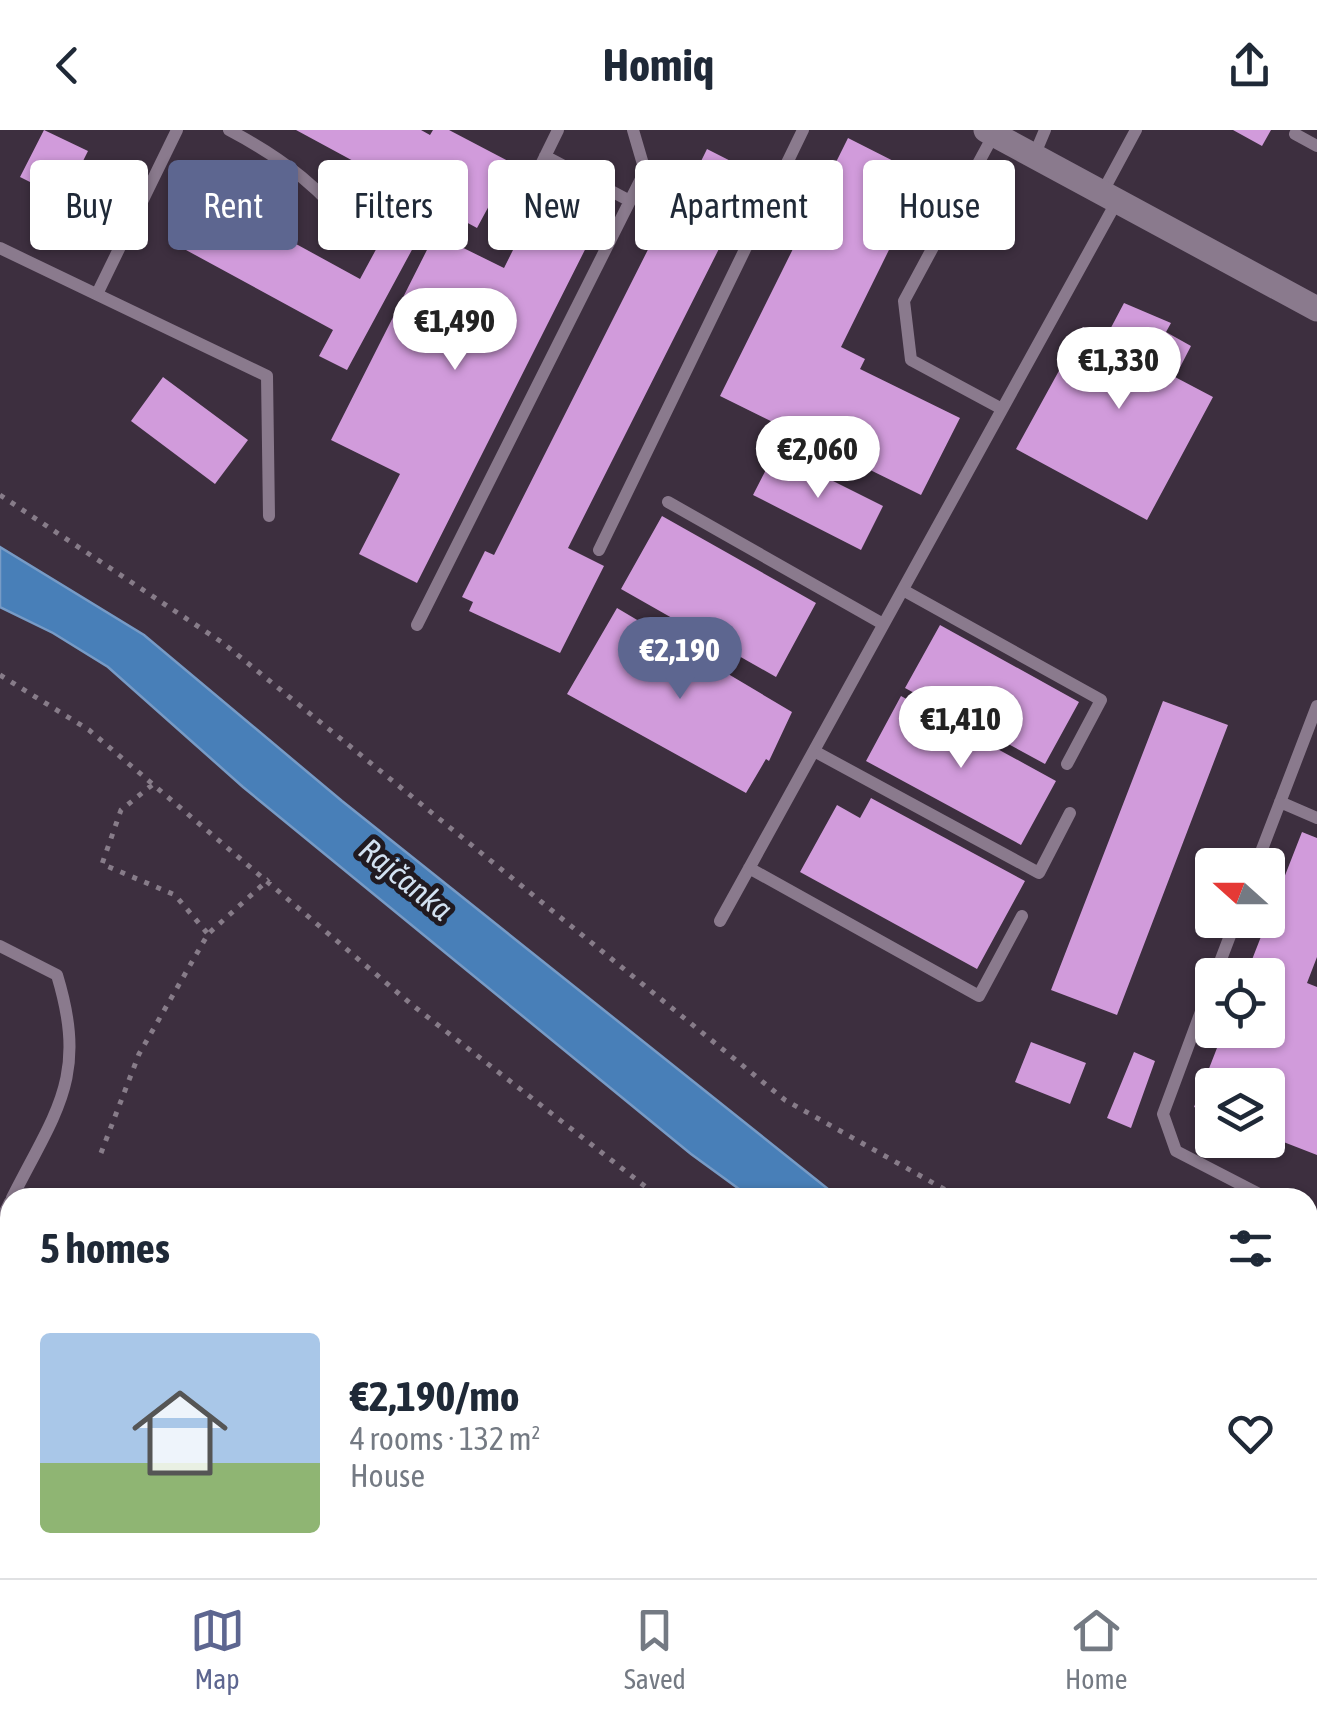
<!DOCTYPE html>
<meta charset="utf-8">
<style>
:root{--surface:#fff;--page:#f2f2f3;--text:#1f2937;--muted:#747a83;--line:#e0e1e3;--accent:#5d6690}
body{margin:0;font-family:"Asap Condensed",sans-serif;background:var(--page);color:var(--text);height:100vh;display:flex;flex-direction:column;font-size:38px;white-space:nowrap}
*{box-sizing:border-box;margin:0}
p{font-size:32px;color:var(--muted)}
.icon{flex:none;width:55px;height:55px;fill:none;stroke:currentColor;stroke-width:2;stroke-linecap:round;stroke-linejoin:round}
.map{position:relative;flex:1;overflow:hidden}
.details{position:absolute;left:0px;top:1058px;width:1318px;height:392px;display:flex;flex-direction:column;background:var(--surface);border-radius:30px 30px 0 0;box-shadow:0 2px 8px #0004}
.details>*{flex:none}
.guide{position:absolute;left:30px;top:30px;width:1258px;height:90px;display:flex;gap:20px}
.needle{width:65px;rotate:291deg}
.fabs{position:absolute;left:1195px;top:718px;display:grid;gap:20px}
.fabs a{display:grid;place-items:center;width:90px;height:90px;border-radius:10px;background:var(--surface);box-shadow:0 2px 8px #0004;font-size:50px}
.price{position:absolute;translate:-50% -85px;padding:0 22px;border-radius:35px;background:#fff;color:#222;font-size:32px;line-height:65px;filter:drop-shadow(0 2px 5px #0008)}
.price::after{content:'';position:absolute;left:50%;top:60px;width:30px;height:22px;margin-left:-15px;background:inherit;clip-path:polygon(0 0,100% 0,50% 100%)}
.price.current{background:var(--accent);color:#fff}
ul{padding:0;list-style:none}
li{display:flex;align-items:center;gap:30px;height:250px;padding:0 40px}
li span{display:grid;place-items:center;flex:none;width:280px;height:200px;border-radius:10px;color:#555}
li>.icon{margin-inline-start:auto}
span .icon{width:120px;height:120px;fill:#fffc;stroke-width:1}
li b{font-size:42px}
h2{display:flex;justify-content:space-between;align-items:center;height:120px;padding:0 40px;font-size:42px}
.chip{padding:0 35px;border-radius:10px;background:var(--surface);box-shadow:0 2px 8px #0004;font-size:35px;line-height:90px}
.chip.current{background:var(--accent);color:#fff}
header{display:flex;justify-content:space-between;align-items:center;height:130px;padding:0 40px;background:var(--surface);font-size:45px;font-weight:700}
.menu{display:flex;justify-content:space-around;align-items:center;height:140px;border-top:2px solid var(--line);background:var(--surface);font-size:28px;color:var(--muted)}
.menu a{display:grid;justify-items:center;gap:5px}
.menu .current{color:var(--accent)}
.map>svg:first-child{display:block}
.water{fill:#487fb8;stroke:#779bc6;stroke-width:2.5}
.building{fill:#d19bdb}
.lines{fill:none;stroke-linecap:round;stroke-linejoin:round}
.path{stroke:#877c89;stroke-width:5;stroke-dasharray:5 8;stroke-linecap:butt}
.service{stroke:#8a7a8d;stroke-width:12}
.minor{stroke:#8a7a8d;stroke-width:25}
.labels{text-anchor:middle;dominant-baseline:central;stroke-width:10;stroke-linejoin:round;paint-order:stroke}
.water-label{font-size:32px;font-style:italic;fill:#d2e1f1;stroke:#201a21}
</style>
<header><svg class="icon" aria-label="back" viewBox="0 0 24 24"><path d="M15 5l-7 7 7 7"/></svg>Homiq<svg class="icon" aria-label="share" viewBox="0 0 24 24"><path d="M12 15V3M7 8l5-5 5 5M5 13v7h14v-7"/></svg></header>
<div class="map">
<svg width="1317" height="1448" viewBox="0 0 1317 1448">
<rect width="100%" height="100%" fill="#3d2f3f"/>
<path class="water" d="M0 417 144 505 342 671 838 1067H750L691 1024 243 657 108 537 53 503 0 477Z
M1308 1319 1317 1322V1388L1308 1383Z"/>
<path class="building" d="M44 0 88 21 64 69 20 47Z
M296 0H421L430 5 433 0H449L512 33 477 98Z
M1233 0H1271L1262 16Z
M848 8 925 47 841 217 865 229 860 239 960 288 921 365 720 266Z
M707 19 764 48 738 98 731 95 568 418 604 436 560 523 469 481 473 472 462 467 485 421 494 425 676 64 683 68Z
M236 33 273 52 263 71 226 52Z
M554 57 604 82 417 453 359 424 400 344 331 310 435 104 504 138 525 96 532 100Z
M214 69 360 149 399 77 427 92 347 240 319 226 333 200 186 120Z
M1124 173 1171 193 1166 202 1191 216 1175 247 1213 267 1147 390 1016 319 1083 197 1105 209Z
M163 247 248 310 215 354 131 291Z
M775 322 883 376 861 420 753 365Z
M662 386 816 473 776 547 621 459Z
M617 478 792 582 769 631 766 629 746 663 567 564Z
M940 495 1079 572 1045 634 905 558Z
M901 566 1056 651 1021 715 866 631Z
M1163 571 1228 595 1117 885 1051 860Z
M871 668 1025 751 977 839 800 742 837 675 860 688Z
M1302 702 1317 708V827L1307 853 1317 857V1025L1268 1006V955H1212V984L1194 977 1224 900H1268V845H1246Z
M1031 912 1086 933 1070 974 1015 952Z
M1134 922 1155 931 1131 998 1107 988Z
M10 1267V1296L0 1291Z"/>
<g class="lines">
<path class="path" d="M0 365 223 513 785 970 960 1068
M0 545 89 600 411 874 660 1068
M152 655 121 680 102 734 175 765 208 804
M101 1023 139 924 208 804 269 749
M1308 1239 1317 1244
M1252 1440 1272 1448"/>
<path class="service" d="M229 0C284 29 324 60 361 110
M994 4 904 171 911 230 1002 279
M1295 4 1317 16
M545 26 630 71
M1034 26 1045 0
M1102 63 1136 0
M505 108 558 0
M0 118 267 246 269 386
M97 164 177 0
M668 372 883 494
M599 420 803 0
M903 460 1101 570 1067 634
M417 495 645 41 633 0
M814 621 1039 743 1070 683
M1280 672 1317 688
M1256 735 1317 576
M749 738 979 866 1022 786
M720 791 1117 71
M0 816 57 845C88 947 57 979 12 1068
M1215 845 1236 790
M1212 852 1163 984 1176 1021 1267 1068
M1308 1088 1317 1093
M0 1092 10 1072
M0 1347 10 1352
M0 1422 10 1428
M34 1440 50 1448
M182 1440 198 1448
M354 1448 358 1440"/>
<path class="minor" d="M986 0 1317 179"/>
</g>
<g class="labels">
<g class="water-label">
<text transform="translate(406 749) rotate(39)">Rajčanka</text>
</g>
</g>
</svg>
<div class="fabs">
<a><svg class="needle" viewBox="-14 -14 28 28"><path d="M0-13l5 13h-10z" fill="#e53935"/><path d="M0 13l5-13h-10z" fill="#747a83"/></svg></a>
<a><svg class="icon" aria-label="locate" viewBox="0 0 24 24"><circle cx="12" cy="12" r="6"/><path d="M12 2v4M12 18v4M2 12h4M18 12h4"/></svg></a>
<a><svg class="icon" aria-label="layers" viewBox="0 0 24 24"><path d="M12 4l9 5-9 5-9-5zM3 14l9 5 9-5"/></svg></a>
</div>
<b class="price" style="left:455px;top:243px">€1,490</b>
<b class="price" style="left:1119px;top:282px">€1,330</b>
<b class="price" style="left:818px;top:371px">€2,060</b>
<b class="price current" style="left:680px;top:572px">€2,190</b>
<b class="price" style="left:961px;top:641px">€1,410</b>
<div class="guide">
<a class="chip">Buy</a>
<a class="chip current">Rent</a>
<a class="chip">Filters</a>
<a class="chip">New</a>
<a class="chip">Apartment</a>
<a class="chip">House</a>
</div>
<section class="details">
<h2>5 homes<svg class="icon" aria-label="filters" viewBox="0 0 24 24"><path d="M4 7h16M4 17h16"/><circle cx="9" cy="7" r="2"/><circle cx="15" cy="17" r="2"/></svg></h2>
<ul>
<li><span style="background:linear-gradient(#a9c7e8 65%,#8fb573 0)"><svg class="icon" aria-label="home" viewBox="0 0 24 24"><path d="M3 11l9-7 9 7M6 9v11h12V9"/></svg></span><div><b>€2,190/mo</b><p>4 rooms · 132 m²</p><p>House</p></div><svg class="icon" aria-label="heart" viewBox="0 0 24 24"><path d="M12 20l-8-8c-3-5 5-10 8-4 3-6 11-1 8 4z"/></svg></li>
</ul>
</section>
</div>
<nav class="menu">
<a class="current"><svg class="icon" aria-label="map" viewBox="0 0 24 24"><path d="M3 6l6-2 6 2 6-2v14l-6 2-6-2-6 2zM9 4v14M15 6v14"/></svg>Map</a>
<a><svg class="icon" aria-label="saved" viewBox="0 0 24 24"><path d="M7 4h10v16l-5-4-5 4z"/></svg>Saved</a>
<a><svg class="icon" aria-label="home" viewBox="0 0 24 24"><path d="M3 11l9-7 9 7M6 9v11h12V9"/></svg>Home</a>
</nav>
